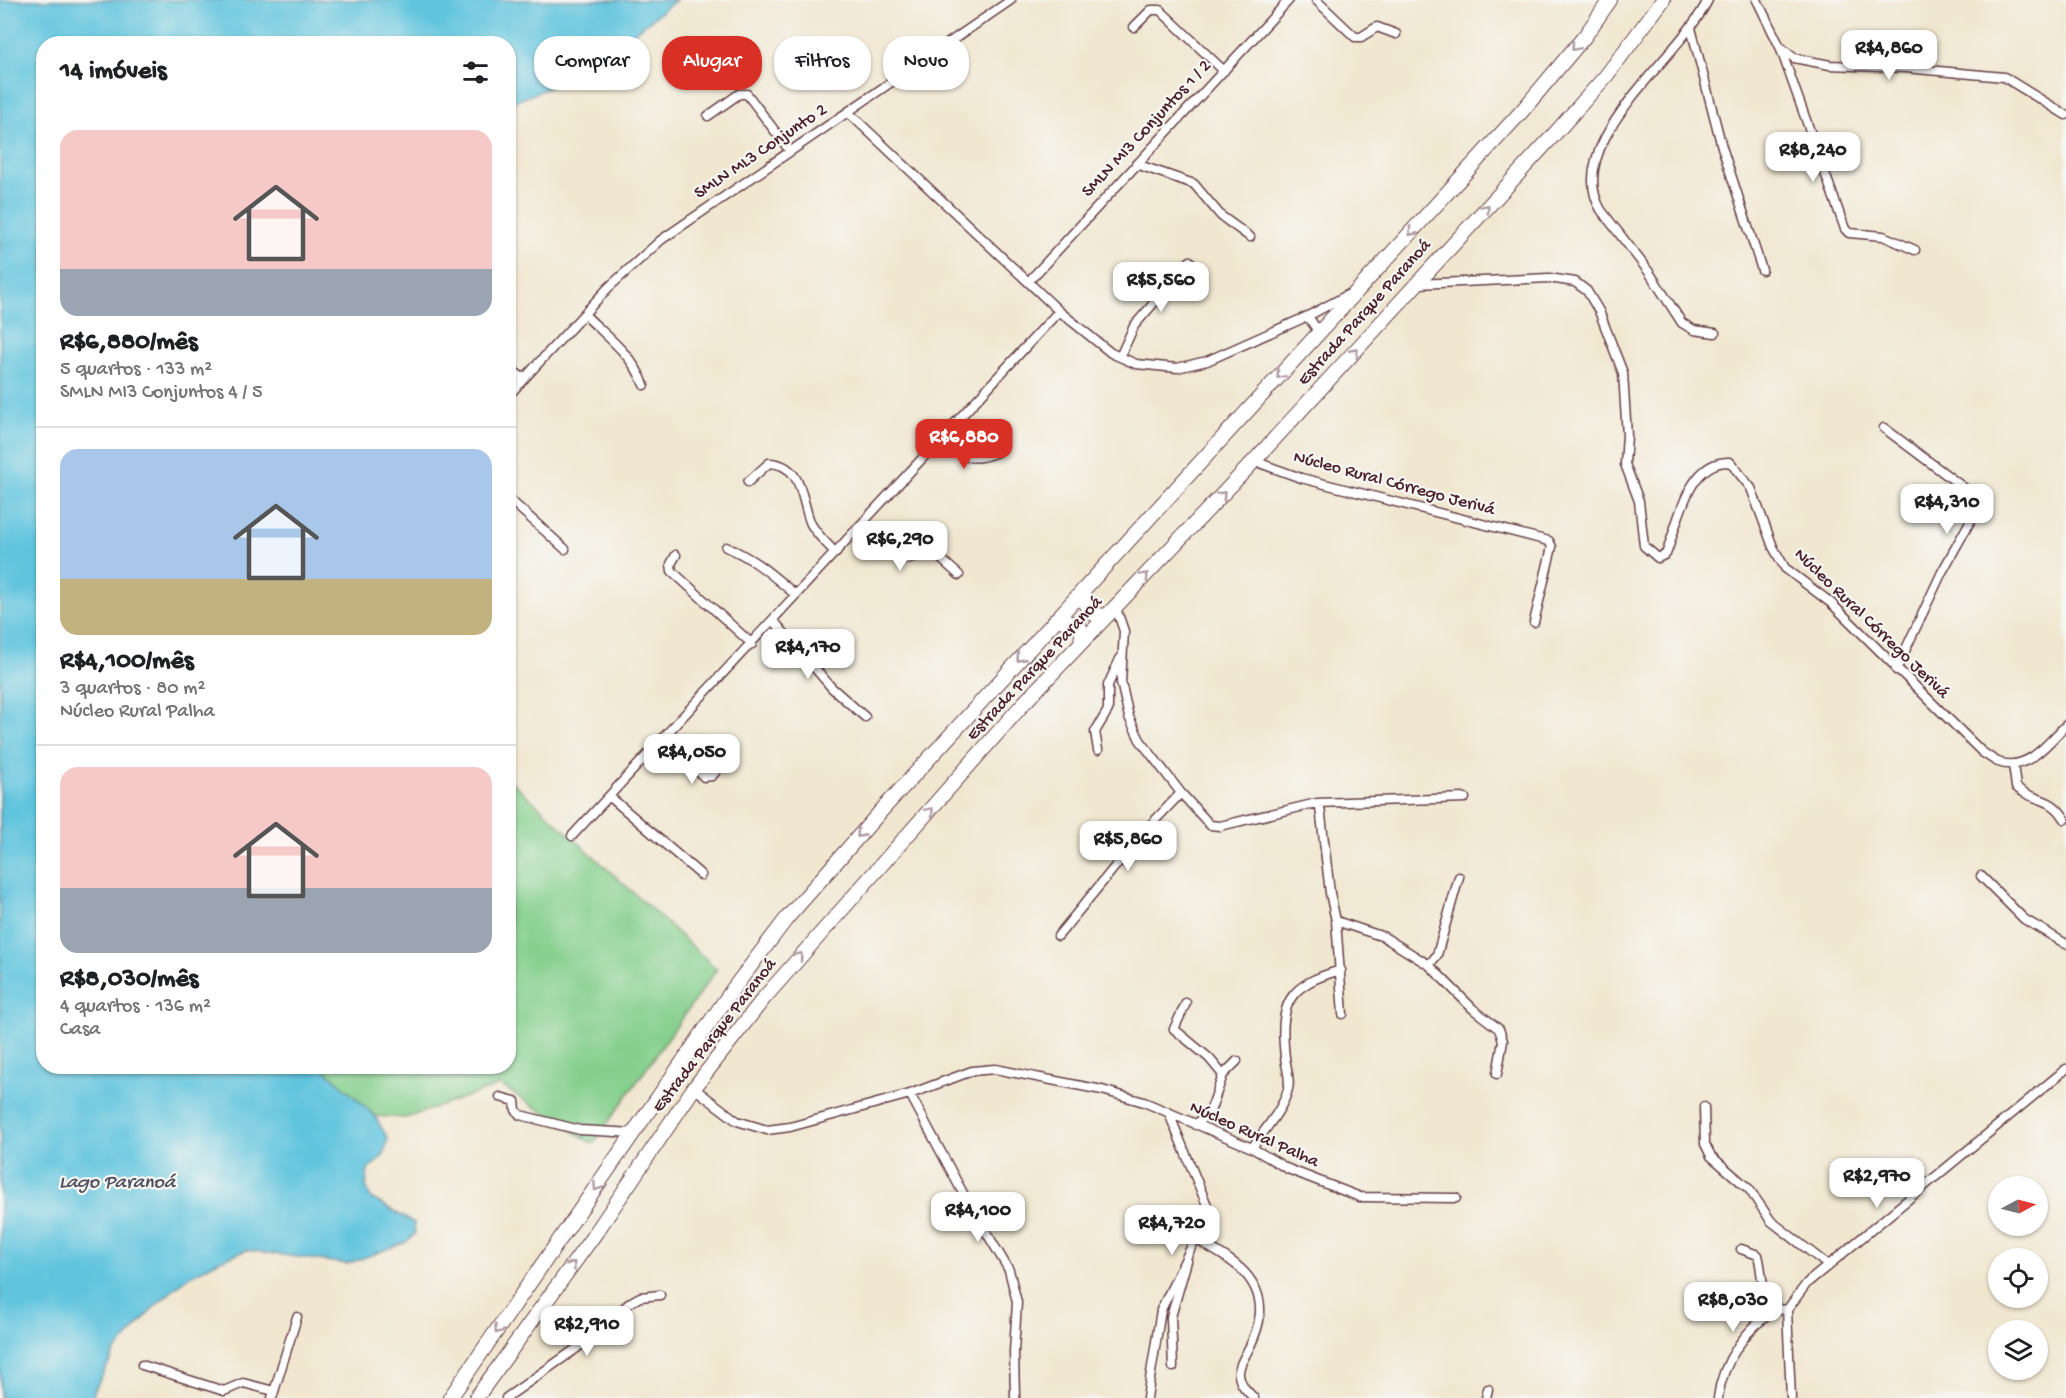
<!DOCTYPE html>
<html lang="pt">
<meta charset="utf-8">
<style>
:root{--surface:#fff;--page:#f2f2f2;--text:#202124;--muted:#757577;--line:#e0e0e0;--accent:#d93025}
body{margin:0;font-family:"Gochi Hand",sans-serif;background:var(--page);color:var(--text);height:100vh;display:flex;flex-direction:column;font-size:22px;white-space:nowrap}
*{box-sizing:border-box;margin:0}
p{font-size:20px;color:var(--muted)}
.icon{flex:none;width:33px;height:33px;fill:none;stroke:currentColor;stroke-width:2;stroke-linecap:round;stroke-linejoin:round}
.map{position:relative;flex:1;overflow:hidden}
.drawer{position:absolute;left:36px;top:36px;width:480px;height:1038px;display:flex;flex-direction:column;background:var(--surface);border-radius:24px;box-shadow:0 2px 4px #0004}
.drawer>*{flex:none}
.hud{position:absolute;left:534px;top:36px;width:570px;height:54px;display:flex;gap:12px}
.needle{width:39px;rotate:83deg}
.controls{position:absolute;left:1988px;top:1176px;display:grid;gap:12px}
.controls a{display:grid;place-items:center;width:60px;height:60px;border-radius:50%;background:var(--surface);box-shadow:0 2px 4px #0004;font-size:30px}
.price{position:absolute;translate:-50% -51px;padding:0 14px;border-radius:12px;background:#fff;color:#222;font-size:20px;line-height:39px;filter:drop-shadow(0 2px 3px #0008)}
.price::after{content:'';position:absolute;left:50%;top:36px;width:18px;height:14px;margin-left:-9px;background:inherit;clip-path:polygon(0 0,100% 0,50% 100%)}
.price.on{background:var(--accent);color:#fff}
ul{padding:0;list-style:none}
li{display:grid;align-content:center;gap:12px;height:318px;padding:0 24px}
li+li{border-top:2px solid var(--line)}
li span{display:grid;place-items:center;height:186px;border-radius:18px;color:#555}
li>.icon{margin-inline-start:auto}
span .icon{width:108px;height:108px;fill:#fffc;stroke-width:1}
li b{font-size:26px}
h2{display:flex;justify-content:space-between;align-items:center;height:72px;padding:0 24px;font-size:26px}
.chip{padding:0 21px;border-radius:24px;background:var(--surface);box-shadow:0 2px 4px #0004;font-size:21px;line-height:54px}
.chip.on{background:var(--accent);color:#fff}
.map>svg:first-child{display:block}
.green{fill:#84cf8c;stroke:#67775c;stroke-width:1.5}
.water{fill:#60c4de;stroke:#557284;stroke-width:1.5}
.lines{fill:none;stroke-linecap:round;stroke-linejoin:round}
.street-casing{stroke:#633d44;stroke-width:11}
.primary-casing{stroke:#633d44;stroke-width:16}
.street{stroke:#fff;stroke-width:8}
.primary{stroke:#fff;stroke-width:14}
.oneway{stroke:#ae9aa0}
.labels{text-anchor:middle;dominant-baseline:central;stroke-width:4.5;stroke-linejoin:round;paint-order:stroke}
.street-label{font-size:18px;fill:#4a1f2b;stroke:#f6f6f2}
.water-label{font-size:20px;font-style:italic;fill:#515161;stroke:#f6f6f2}
</style>
<div class="map">
<svg width="2066" height="1398" viewBox="0 0 2066 1398">
<rect width="100%" height="100%" fill="#f6f6f2"/>
<filter id="ink" filterUnits="userSpaceOnUse"><feTurbulence type="fractalNoise" baseFrequency=".0167" numOctaves="2"/><feDisplacementMap in="SourceGraphic" scale="12" xChannelSelector="R" yChannelSelector="G"/><feConvolveMatrix kernelMatrix="1 2 1 2 8 2 1 2 1" color-interpolation-filters="sRGB"/></filter>
<filter id="wash" filterUnits="userSpaceOnUse"><feTurbulence type="fractalNoise" baseFrequency=".008" numOctaves="4" result="noise"/><feDisplacementMap in="SourceGraphic" scale="24" xChannelSelector="R" yChannelSelector="G"/><feGaussianBlur stdDeviation="1.35" result="paint"/><feColorMatrix in="noise" values="0 0 0 0 0 0 0 0 0 0 0 0 0 0 0 0 0 1.4 0 .05"/><feComposite in="paint" operator="in"/></filter>
<g filter="url(#wash)">
<rect width="100%" height="100%" fill="#f1e7d0"/>
<path class="green" d="M509 779 717 969 593 1144 500 1085 406 1118 375 1116 322 1067 508 1066Z"/>
<path class="water" d="M0 0H676L578 76 509 104 508 44H44V1066L322 1067 375 1116 388 1139 383 1156 368 1170 366 1186 371 1198 414 1223 415 1234 406 1242 347 1264 247 1250 220 1260 188 1277 154 1307 114 1353 94 1391 93 1398H0Z"/>
</g>
<g filter="url(#ink)">
<g class="lines">
<defs>
<path id="street" d="M1316 0 1355 37H1361L1377 27 1396 34
M1708 0C1680 58 1561 142 1601 210L1649 272 1682 323 1694 330 1715 333
M1757 0 1780 47 1794 58 1830 65 1906 68 2004 77 2066 115
M1134 27 1151 10H1160L1224 71
M1691 28 1722 147 1762 270
M1781 50 1845 229 1849 233 1883 236 1915 250
M849 113 1059 311 1111 353 1136 364 1177 368 1207 361 1308 316 1351 293
M708 116 739 94H747L790 151
M1136 164 1194 184 1221 216 1250 237
M1029 281 1289 0
M1417 284 1549 278 1575 282 1587 291 1599 311 1623 373 1627 436 1625 464 1639 501 1644 546 1658 558 1666 554C1678 525 1687 460 1730 462L1751 488 1773 547 1785 568 1831 603 1982 752C1987 755 1993 760 1998 762 2027 773 2049 742 2066 725
M584 314C606 336 633 355 644 385
M1308 316 1319 333
M1120 357 1134 326 1190 261
M508 367 524 379
M508 396 608 288 661 240 1011 0
M1884 428 1968 491 1977 509 1942 572 1896 670
M940 438C962 456 969 464 997 452
M1254 461 1301 478 1549 541 1552 547 1534 622
M748 482 769 463C804 464 801 502 811 524 817 535 828 545 836 553
M508 498 565 549
M863 523 901 559C913 562 918 550 930 549L959 575
M726 547C754 558 773 576 796 595
M676 555 671 564 672 571 752 644
M508 576H509
M1116 608 1124 631 1121 682 1129 717 1140 740 1181 793 1210 825 1220 826 1317 803 1320 807 1330 893 1336 921 1384 937 1429 965 1437 955 1459 877
M773 620 832 688 865 717
M663 738 704 777 712 776 725 761
M1098 750 1095 732 1108 710V685L1120 659
M2013 764 2016 787C2034 803 2051 795 2065 819
M609 796 701 875
M1317 803 1465 798
M572 836 1059 311
M1981 876 2024 919 2066 944
M1336 921 1343 1014
M1058 936 1141 835 1181 793
M1429 965 1473 1009 1499 1029 1503 1041 1497 1074
M1186 1003 1174 1029 1209 1058 1223 1075 1211 1109 1196 1125
M1223 1075 1237 1061
M694 1088 737 1121 767 1130 790 1127 910 1094 972 1071 995 1069 1102 1090 1144 1102 1252 1148 1288 1169 1360 1197 1456 1198
M910 1094 965 1197 1009 1270 1017 1302 1014 1352 1015 1398
M500 1097 515 1101 516 1110 520 1115 580 1130 634 1133
M1704 1107 1705 1144 1711 1156 1749 1189 1771 1221 1829 1266
M1252 1148C1263 1131 1283 1110 1288 1089 1291 1079 1286 1068 1285 1057 1279 1002 1288 985 1341 970
M1194 1238C1211 1249 1231 1258 1244 1272 1269 1299 1261 1326 1246 1354 1243 1360 1238 1367 1239 1375 1240 1385 1248 1392 1254 1398
M1741 1249 1758 1255C1764 1278 1758 1290 1778 1309
M1723 1298C1739 1302 1754 1311 1768 1298
M142 1365 224 1391 243 1383 274 1391
M1173 1367 1171 1317 1187 1261
M272 1398 297 1317
M506 1398 577 1348 631 1302 640 1297 660 1295
M1147 1398 1161 1310 1209 1210 1170 1116
M1486 1398 1488 1389
M1718 1398C1722 1363 1746 1326 1778 1309L1787 1310
M1791 1398 1787 1310 1807 1283 2066 1069"/>
<path id="primary" d="M1083 590C1084 607 1089 618 1108 615
M1056 619 1079 625 1082 633 1081 643
M450 1398 733 989 787 918 881 811 1522 111 1585 36 1610 0
M476 1398 597 1231 694 1088 764 998 1024 703 1254 461 1551 138 1606 76 1663 0"/>
</defs>
<use href="#street" class="street-casing"/>
<use href="#primary" class="primary-casing"/>
<use href="#street" class="street"/>
<use href="#primary" class="primary"/>
</g>
<defs><path id="oneway-chevron" d="M-2-3.5L2.5 0L-2 3.5" fill="none" stroke-width="1.6" stroke-linecap="round" stroke-linejoin="round" transform="scale(1.5)"/></defs>
<g class="oneway">
<use href="#oneway-chevron" transform="translate(1575 47) rotate(131)"/>
<use href="#oneway-chevron" transform="translate(1486 208) rotate(-47)"/>
<use href="#oneway-chevron" transform="translate(1412 232) rotate(132)"/>
<use href="#oneway-chevron" transform="translate(1355 352) rotate(-48)"/>
<use href="#oneway-chevron" transform="translate(1280 375) rotate(132)"/>
<use href="#oneway-chevron" transform="translate(1222 495) rotate(-47)"/>
<use href="#oneway-chevron" transform="translate(1145 576) rotate(-47)"/>
<use href="#oneway-chevron" transform="translate(1020 658) rotate(132)"/>
<use href="#oneway-chevron" transform="translate(930 811) rotate(-49)"/>
<use href="#oneway-chevron" transform="translate(860 834) rotate(132)"/>
<use href="#oneway-chevron" transform="translate(799 956) rotate(-49)"/>
<use href="#oneway-chevron" transform="translate(597 1187) rotate(123)"/>
<use href="#oneway-chevron" transform="translate(572 1265) rotate(-54)"/>
<use href="#oneway-chevron" transform="translate(498 1330) rotate(125)"/>
</g>
</g>
<g class="labels">
<g class="street-label">
<text transform="translate(1147 129) rotate(-47)">SMLN MI3 Conjuntos 1 / 2</text>
<text transform="translate(761 152) rotate(-34)">SMLN ML3 Conjunto 2</text>
<text transform="translate(1365 313) rotate(-48)">Estrada Parque Paranoá</text>
<text transform="translate(1394 484) rotate(15)">Núcleo Rural Córrego Jerivá</text>
<text transform="translate(1871 624) rotate(44)">Núcleo Rural Córrego Jerivá</text>
<text transform="translate(1035 669) rotate(-47)">Estrada Parque Paranoá</text>
<text transform="translate(715 1036) rotate(-52)">Estrada Parque Paranoá</text>
<text transform="translate(1254 1135) rotate(24)">Núcleo Rural Palha</text>
</g>
<g class="water-label">
<text x="117" y="1183">Lago Paranoá</text>
</g>
</g>
</svg>
<div class="controls">
<a><svg class="needle" viewBox="-14 -14 28 28"><path d="M0-13l5 13h-10z" fill="#e53935"/><path d="M0 13l5-13h-10z" fill="#757577"/></svg></a>
<a><svg class="icon" aria-label="locate" viewBox="0 0 24 24"><circle cx="12" cy="12" r="6"/><path d="M12 2v4M12 18v4M2 12h4M18 12h4"/></svg></a>
<a><svg class="icon" aria-label="layers" viewBox="0 0 24 24"><path d="M12 4l9 5-9 5-9-5zM3 14l9 5 9-5"/></svg></a>
</div>
<b class="price" style="left:1889px;top:81px">R$4,860</b>
<b class="price" style="left:1813px;top:183px">R$8,240</b>
<b class="price" style="left:1161px;top:313px">R$5,560</b>
<b class="price on" style="left:964px;top:470px">R$6,880</b>
<b class="price" style="left:1947px;top:535px">R$4,310</b>
<b class="price" style="left:900px;top:572px">R$6,290</b>
<b class="price" style="left:808px;top:680px">R$4,170</b>
<b class="price" style="left:692px;top:785px">R$4,050</b>
<b class="price" style="left:1128px;top:872px">R$5,860</b>
<b class="price" style="left:1877px;top:1209px">R$2,970</b>
<b class="price" style="left:978px;top:1243px">R$4,100</b>
<b class="price" style="left:1172px;top:1256px">R$4,720</b>
<b class="price" style="left:1733px;top:1333px">R$8,030</b>
<b class="price" style="left:587px;top:1357px">R$2,910</b>
<div class="hud">
<a class="chip">Comprar</a>
<a class="chip on">Alugar</a>
<a class="chip">Filtros</a>
<a class="chip">Novo</a>
</div>
<section class="drawer">
<h2>14 imóveis<svg class="icon" aria-label="filters" viewBox="0 0 24 24"><path d="M4 7h16M4 17h16"/><circle cx="9" cy="7" r="2"/><circle cx="15" cy="17" r="2"/></svg></h2>
<ul>
<li><span style="background:linear-gradient(#f6c9c9 75%,#9aa5b1 0)"><svg class="icon" aria-label="home" viewBox="0 0 24 24"><path d="M3 11l9-7 9 7M6 9v11h12V9"/></svg></span><div><b>R$6,880/mês</b><p>5 quartos · 133 m²</p><p>SMLN MI3 Conjuntos 4 / 5</p></div></li>
<li><span style="background:linear-gradient(#a9c7e8 70%,#c2b280 0)"><svg class="icon" aria-label="home" viewBox="0 0 24 24"><path d="M3 11l9-7 9 7M6 9v11h12V9"/></svg></span><div><b>R$4,100/mês</b><p>3 quartos · 80 m²</p><p>Núcleo Rural Palha</p></div></li>
<li><span style="background:linear-gradient(#f6c9c9 65%,#9aa5b1 0)"><svg class="icon" aria-label="home" viewBox="0 0 24 24"><path d="M3 11l9-7 9 7M6 9v11h12V9"/></svg></span><div><b>R$8,030/mês</b><p>4 quartos · 136 m²</p><p>Casa</p></div></li>
</ul>
</section>
</div>
